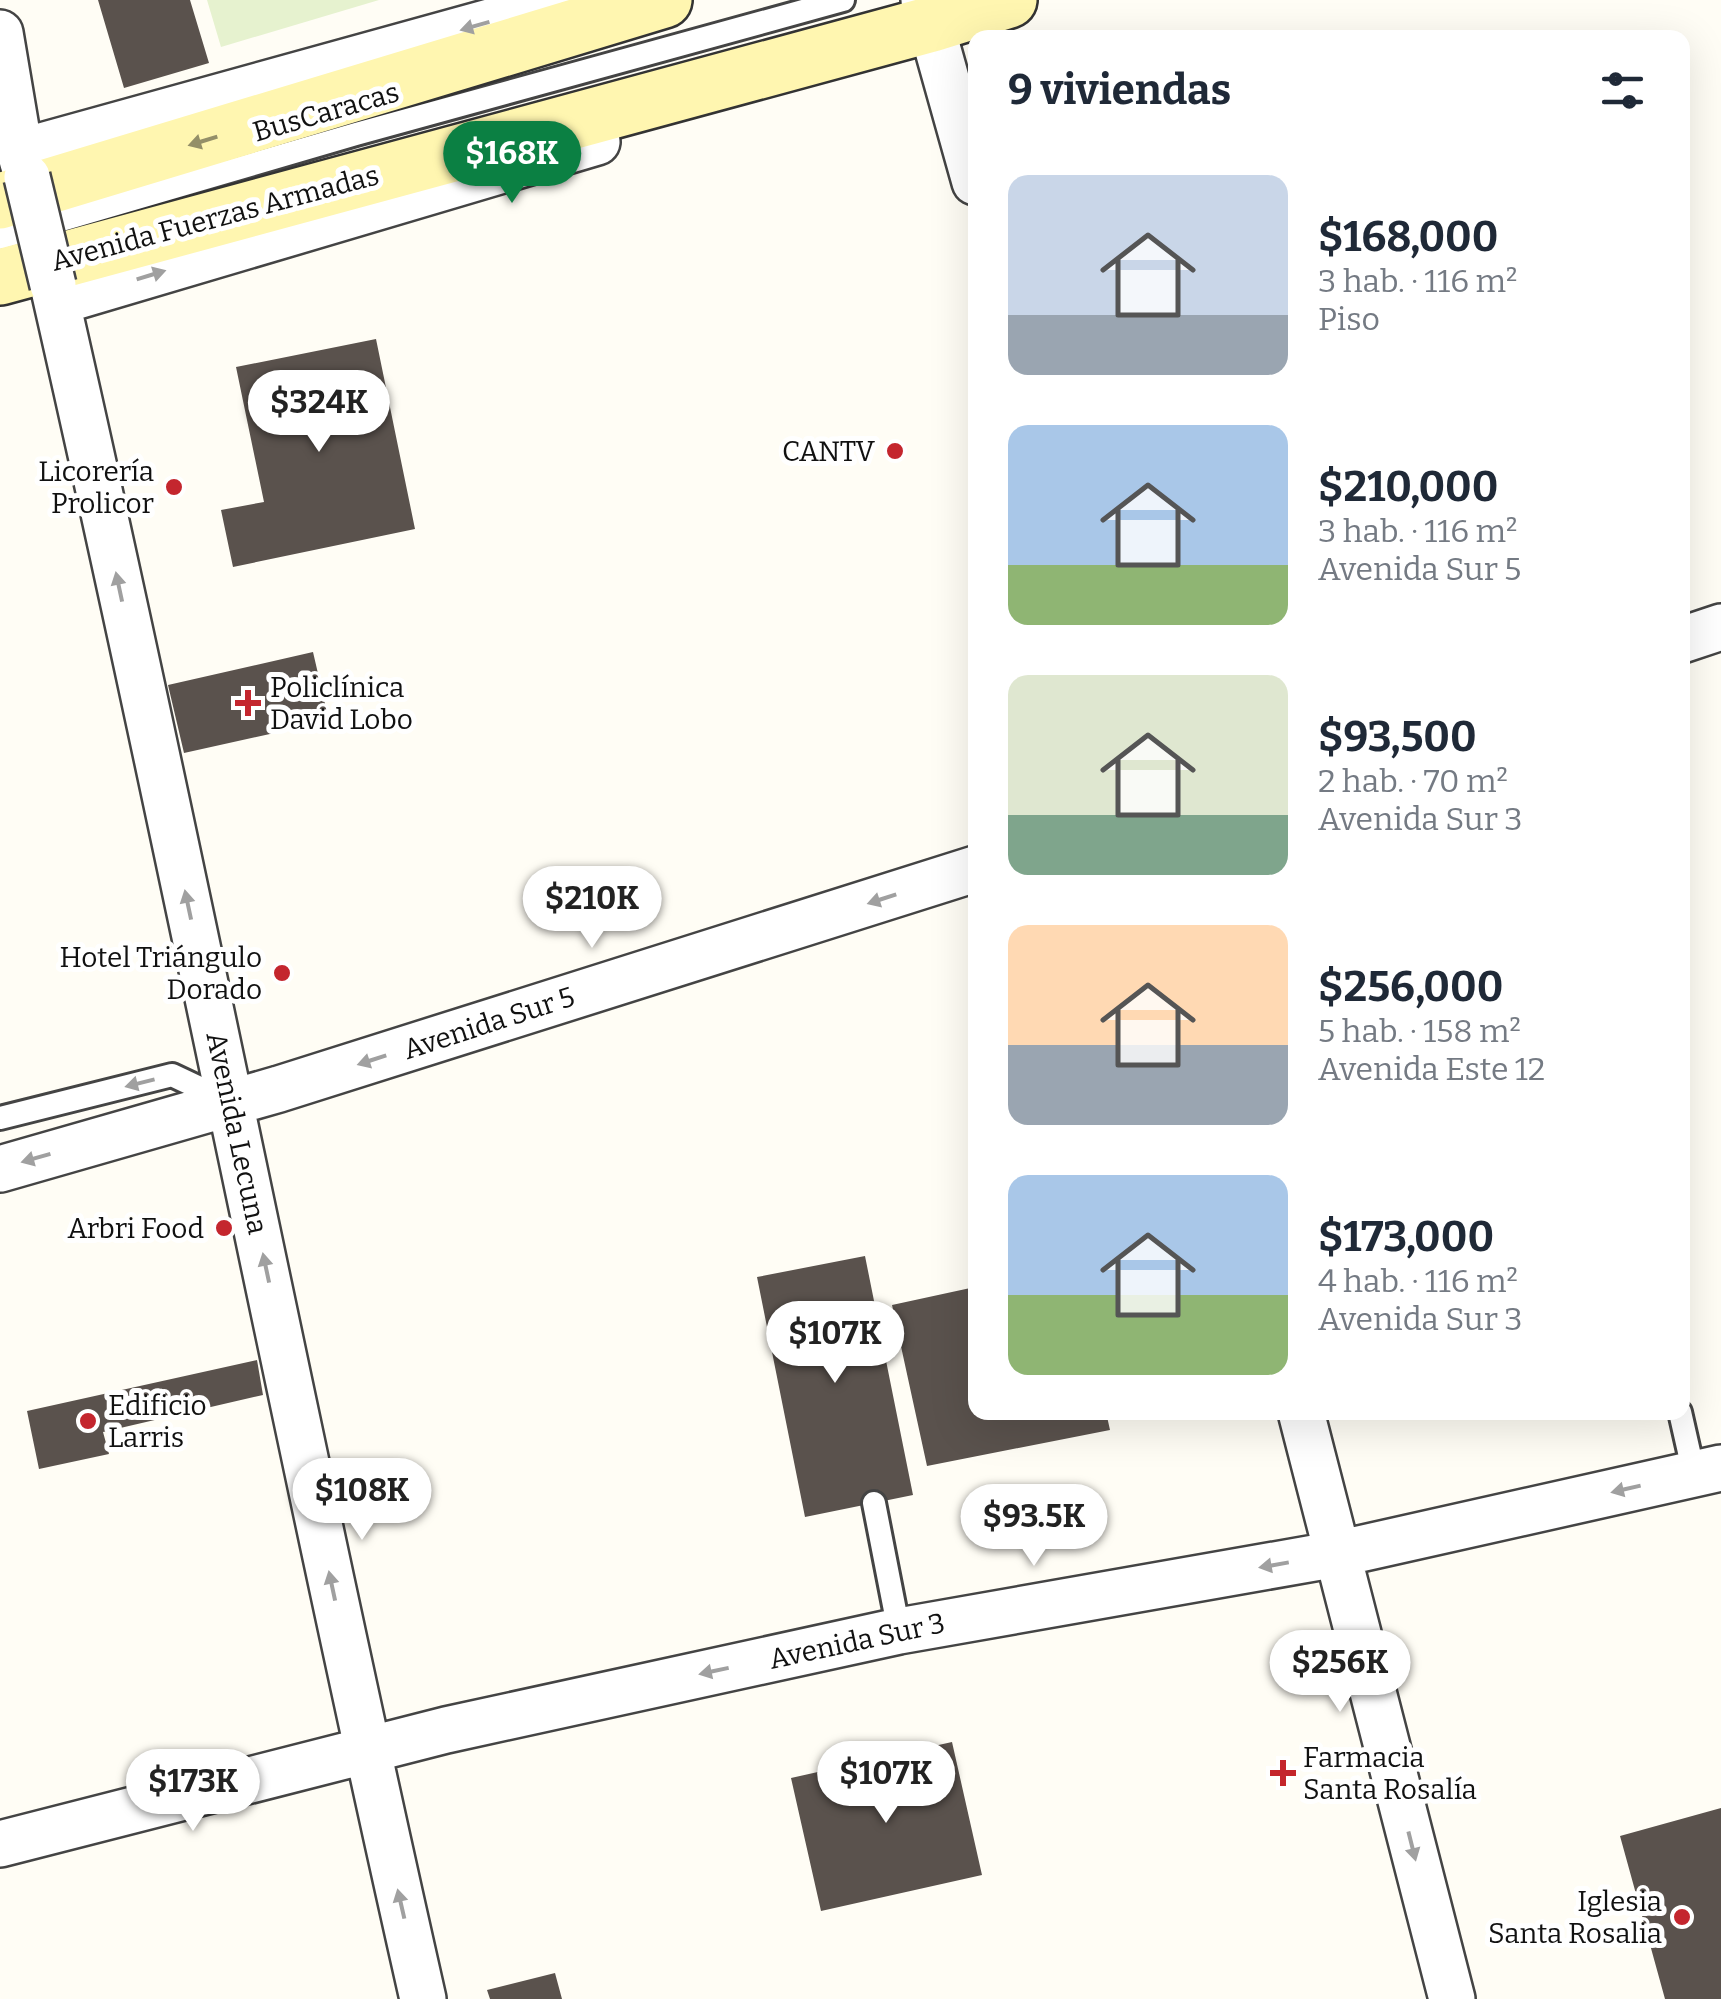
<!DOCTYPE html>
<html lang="es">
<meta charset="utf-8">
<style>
:root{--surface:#fff;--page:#f6f6f7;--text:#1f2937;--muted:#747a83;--accent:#0b8043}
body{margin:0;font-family:Bitter,serif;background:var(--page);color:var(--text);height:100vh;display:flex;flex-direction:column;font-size:38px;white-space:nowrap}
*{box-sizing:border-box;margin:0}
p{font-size:32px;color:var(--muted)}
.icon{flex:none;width:55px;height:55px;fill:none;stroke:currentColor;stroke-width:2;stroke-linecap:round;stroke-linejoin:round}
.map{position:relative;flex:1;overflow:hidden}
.panel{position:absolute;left:968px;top:30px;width:722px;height:1390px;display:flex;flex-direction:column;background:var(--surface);border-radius:20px;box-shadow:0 10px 40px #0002}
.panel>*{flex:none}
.price{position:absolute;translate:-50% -85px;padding:0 22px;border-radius:35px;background:#fff;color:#222;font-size:32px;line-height:65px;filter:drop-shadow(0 2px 5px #0008)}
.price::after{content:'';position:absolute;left:50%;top:60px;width:30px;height:22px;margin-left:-15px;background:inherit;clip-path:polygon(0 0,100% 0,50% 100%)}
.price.active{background:var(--accent);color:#fff}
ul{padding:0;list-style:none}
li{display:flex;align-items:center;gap:30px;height:250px;padding:0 40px}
li span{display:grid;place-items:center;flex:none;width:280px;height:200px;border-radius:20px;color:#555}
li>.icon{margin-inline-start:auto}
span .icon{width:120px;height:120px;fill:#fffc;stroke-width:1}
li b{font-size:42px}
h2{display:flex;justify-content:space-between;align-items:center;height:120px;padding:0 40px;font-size:42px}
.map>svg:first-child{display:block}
.pitch{fill:#e6f2cf}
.building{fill:#5a524d}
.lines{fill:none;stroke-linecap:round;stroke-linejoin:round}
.lane-casing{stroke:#444;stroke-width:28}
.street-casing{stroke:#444;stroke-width:50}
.secondary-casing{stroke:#333;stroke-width:60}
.lane{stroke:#fff;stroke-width:22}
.street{stroke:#fff;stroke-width:45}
.secondary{stroke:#fff6b0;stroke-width:55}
.street-bridge-casing{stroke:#444;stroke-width:50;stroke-linecap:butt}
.street-bridge{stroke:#fff;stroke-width:45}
.oneway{fill:#a0a0a0}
.oneway2{fill:#948f68}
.poi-dot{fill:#c4262e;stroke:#fff;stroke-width:4}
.labels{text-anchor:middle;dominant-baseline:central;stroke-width:10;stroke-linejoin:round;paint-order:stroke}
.street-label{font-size:28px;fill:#111;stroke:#fff}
.poi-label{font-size:28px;fill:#111;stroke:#fff;text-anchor:end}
</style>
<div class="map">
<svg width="1721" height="1999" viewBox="0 0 1721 1999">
<rect width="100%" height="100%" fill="#fffdf5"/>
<path class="pitch" d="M207 0H379L221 47Z"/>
<path class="building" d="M98 0H190L209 63 124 88Z
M376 339 415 529 233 567 221 510 264 502 236 367Z
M313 652 329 721 184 753 168 685Z
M865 1256 913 1495 805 1517 757 1277Z
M975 1287V1412H1106L1110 1430 927 1466 892 1305Z
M257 1360 263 1395 103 1432 109 1454 39 1469 27 1411Z
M952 1742 982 1875 821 1911 791 1778Z
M1721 1808V1999H1665L1620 1836Z
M555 1973 562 1999H490L487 1990Z"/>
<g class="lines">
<defs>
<path id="lane" d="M0 238 356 134 843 0
M0 1118 172 1075 227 1101
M1680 1412 1694 1474
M874 1503 899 1631"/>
<path id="street" d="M924 0 975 182
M0 33 20 152 27 177
M20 152 569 0
M53 285C183 855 294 1429 423 1999
M57 302 597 142
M1682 640 1721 627
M0 1169 279 1089 975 869
M1301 1412 1452 1999
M0 1844 446 1730 899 1631 1337 1554 1721 1468"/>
<path id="secondary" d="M0 201 664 0
M0 277 932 24 1009 0"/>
</defs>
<use href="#lane" class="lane-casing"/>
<use href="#street" class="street-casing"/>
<use href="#secondary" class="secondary-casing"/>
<use href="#lane" class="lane"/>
<use href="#street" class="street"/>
<use href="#secondary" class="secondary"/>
<defs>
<path id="street-bridge" d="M27 177 53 285"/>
</defs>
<use href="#street-bridge" class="street-bridge-casing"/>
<use href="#street-bridge" class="street-bridge"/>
</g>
<defs><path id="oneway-solid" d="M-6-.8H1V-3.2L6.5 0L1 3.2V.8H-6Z" transform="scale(2.5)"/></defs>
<g class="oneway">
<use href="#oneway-solid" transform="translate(475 26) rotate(164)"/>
<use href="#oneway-solid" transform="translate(151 275) rotate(-17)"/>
<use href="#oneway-solid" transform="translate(119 587) rotate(-102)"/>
<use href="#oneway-solid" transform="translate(882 899) rotate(162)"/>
<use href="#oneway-solid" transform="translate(188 905) rotate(-102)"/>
<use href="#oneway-solid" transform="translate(372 1060) rotate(162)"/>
<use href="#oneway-solid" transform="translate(140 1083) rotate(166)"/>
<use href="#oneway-solid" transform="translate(36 1158) rotate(164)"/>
<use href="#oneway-solid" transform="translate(266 1268) rotate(-102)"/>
<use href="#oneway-solid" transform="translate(1626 1489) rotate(167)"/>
<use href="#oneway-solid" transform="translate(1274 1565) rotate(170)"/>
<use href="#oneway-solid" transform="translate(332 1586) rotate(-102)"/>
<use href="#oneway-solid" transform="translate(714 1671) rotate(168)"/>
<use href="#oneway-solid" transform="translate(1412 1846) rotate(76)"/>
<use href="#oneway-solid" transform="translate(401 1904) rotate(-103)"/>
</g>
<use class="oneway2" href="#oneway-solid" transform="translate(203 141) rotate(163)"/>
<g class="poi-dot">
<circle cx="895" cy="451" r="10"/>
<circle cx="174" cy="487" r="10"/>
<path d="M243 688h10v10h10v10h-10v10h-10v-10h-10v-10h10z"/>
<circle cx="282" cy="973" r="10"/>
<circle cx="224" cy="1228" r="10"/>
<circle cx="88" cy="1421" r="10"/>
<path d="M1278 1758h10v10h10v10h-10v10h-10v-10h-10v-10h10z"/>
<circle cx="1682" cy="1917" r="10"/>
</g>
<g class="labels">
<g class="street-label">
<text transform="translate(326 112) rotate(-16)">BusCaracas</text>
<text transform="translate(215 218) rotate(-15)">Avenida Fuerzas Armadas</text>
<text transform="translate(489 1023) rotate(-18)">Avenida Sur 5</text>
<text transform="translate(237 1133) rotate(78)">Avenida Lecuna</text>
<text transform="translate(857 1641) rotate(-12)">Avenida Sur 3</text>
</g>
<g class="poi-label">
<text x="875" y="451">CANTV</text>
<text x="154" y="471">Licorería<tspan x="154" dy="32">Prolicor</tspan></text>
<text x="270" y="687" text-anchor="start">Policlínica<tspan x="270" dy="32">David Lobo</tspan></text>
<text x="262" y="957">Hotel Triángulo<tspan x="262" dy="32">Dorado</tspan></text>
<text x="204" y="1228">Arbri Food</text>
<text x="108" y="1405" text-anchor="start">Edificio<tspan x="108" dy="32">Larris</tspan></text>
<text x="1303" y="1757" text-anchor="start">Farmacia<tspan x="1303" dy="32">Santa Rosalía</tspan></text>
<text x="1662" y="1901">Iglesia<tspan x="1662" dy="32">Santa Rosalia</tspan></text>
</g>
</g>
</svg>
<b class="price active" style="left:512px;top:206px">$168K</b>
<b class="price" style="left:319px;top:455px">$324K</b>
<b class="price" style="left:592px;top:951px">$210K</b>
<b class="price" style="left:835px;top:1386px">$107K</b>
<b class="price" style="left:362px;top:1543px">$108K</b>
<b class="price" style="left:1034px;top:1569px">$93.5K</b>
<b class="price" style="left:1340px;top:1715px">$256K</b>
<b class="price" style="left:886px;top:1826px">$107K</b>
<b class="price" style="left:193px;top:1834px">$173K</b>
<section class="panel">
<h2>9 viviendas<svg class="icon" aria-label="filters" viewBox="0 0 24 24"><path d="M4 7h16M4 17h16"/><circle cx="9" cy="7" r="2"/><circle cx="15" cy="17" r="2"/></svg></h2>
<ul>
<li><span style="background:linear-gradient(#c9d6e8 70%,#9aa5b1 0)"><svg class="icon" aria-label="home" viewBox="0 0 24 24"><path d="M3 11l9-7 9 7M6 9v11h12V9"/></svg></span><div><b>$168,000</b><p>3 hab. · 116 m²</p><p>Piso</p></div></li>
<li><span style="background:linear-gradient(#a9c7e8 70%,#8fb573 0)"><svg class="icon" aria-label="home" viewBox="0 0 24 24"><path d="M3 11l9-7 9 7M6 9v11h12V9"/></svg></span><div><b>$210,000</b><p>3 hab. · 116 m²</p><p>Avenida Sur 5</p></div></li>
<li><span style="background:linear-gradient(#dfe7d0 70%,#7fa58c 0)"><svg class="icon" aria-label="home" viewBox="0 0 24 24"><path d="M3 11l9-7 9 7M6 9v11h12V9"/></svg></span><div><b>$93,500</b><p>2 hab. · 70 m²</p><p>Avenida Sur 3</p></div></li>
<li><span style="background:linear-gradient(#ffd9b3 60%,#9aa5b1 0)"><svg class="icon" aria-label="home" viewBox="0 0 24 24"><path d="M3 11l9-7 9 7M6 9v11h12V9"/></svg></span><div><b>$256,000</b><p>5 hab. · 158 m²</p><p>Avenida Este 12</p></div></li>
<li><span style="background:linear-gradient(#a9c7e8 60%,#8fb573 0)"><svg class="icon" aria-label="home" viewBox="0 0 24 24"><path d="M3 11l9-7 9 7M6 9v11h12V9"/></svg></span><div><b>$173,000</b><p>4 hab. · 116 m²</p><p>Avenida Sur 3</p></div></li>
</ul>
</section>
</div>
